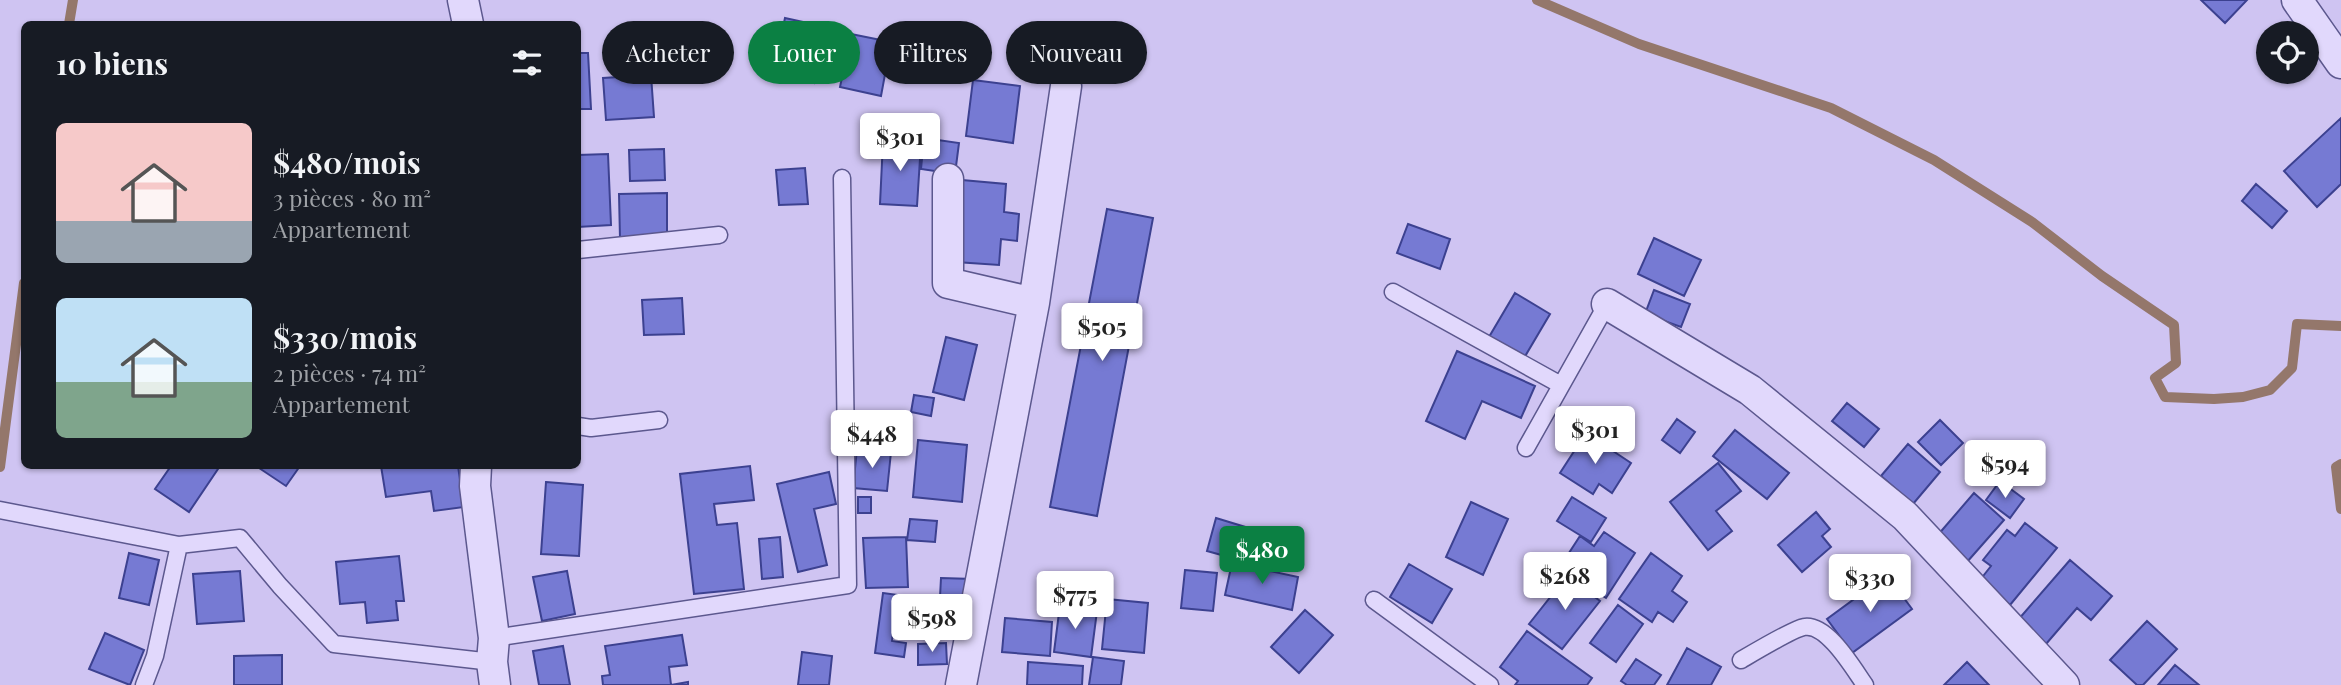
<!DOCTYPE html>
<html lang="fr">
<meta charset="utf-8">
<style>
:root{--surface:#171b24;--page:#242831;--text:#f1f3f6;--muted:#9ea1a6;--accent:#0b8043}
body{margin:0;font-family:"Playfair Display",serif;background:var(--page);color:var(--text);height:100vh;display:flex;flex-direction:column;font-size:26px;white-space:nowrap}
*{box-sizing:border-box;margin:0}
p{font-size:23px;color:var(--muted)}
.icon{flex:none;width:38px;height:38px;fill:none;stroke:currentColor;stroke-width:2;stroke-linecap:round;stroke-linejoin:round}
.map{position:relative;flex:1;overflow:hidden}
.panel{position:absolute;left:21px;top:21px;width:560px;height:448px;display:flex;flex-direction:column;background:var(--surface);border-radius:10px;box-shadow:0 2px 5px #0004}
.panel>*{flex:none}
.top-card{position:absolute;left:602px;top:21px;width:665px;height:63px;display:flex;gap:14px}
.controls{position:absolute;left:2256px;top:21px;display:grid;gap:14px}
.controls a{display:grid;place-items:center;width:63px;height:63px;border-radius:50%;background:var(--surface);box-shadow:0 2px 5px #0004;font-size:35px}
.price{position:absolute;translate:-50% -60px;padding:0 16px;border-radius:7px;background:#fff;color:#222;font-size:23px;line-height:46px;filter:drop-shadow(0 2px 4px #0008)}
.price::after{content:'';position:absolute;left:50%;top:42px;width:21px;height:16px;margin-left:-10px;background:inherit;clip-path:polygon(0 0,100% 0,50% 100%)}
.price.active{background:var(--accent);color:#fff}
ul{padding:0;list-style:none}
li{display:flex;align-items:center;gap:21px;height:175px;padding:0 35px}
li span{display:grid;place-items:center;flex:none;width:196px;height:140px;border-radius:10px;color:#555}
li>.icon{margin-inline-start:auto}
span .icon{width:84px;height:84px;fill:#fffc;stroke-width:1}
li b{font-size:30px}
h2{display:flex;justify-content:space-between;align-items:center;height:84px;padding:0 35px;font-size:30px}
.tag{padding:0 24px;border-radius:32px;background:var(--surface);box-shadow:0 2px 5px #0004;font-size:24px;line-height:63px}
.tag.active{background:var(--accent);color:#fff}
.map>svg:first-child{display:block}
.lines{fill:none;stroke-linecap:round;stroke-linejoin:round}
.stream{stroke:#94776b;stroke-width:10}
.building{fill:#767ad3;stroke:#3c4190;stroke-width:2}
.service-casing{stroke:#5c588e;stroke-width:19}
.minor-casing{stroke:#5c588e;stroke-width:33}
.service{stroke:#e1d8fc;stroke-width:16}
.minor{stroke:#e1d8fc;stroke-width:30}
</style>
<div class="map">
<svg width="2341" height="685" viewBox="0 0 2341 685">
<rect width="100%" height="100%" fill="#cfc4f2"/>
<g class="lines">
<path class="stream" d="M1537 0 1639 44 1831 108 1934 160 2032 222 2102 276 2174 325 2176 363 2155 378 2165 397 2214 399 2243 397 2270 390 2292 368 2297 324 2341 326
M69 24 73 0
M2341 464 2336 467 2341 509
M0 467 24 283"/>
</g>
<path class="building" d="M2201 0H2247L2225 23Z
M785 18 826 27 814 83 773 74Z
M649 25 682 27 679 72 646 69Z
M851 34 891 42 881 96 840 87Z
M578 53H588L591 109H578Z
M651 75 654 117 606 120 603 78Z
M973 80 1020 86 1013 143 966 136Z
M2341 118V184L2317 207 2284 171Z
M924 138 959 143 955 174 921 169Z
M883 141 921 143 917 206 880 204Z
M664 149 665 180 630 181 629 150Z
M608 154 611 225 578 227V155Z
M805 168 808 204 779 205 776 170Z
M962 180 1006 184 1004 212 1019 214 1017 241 1001 239 999 265 956 262Z
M2256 184 2287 211 2272 228 2242 201Z
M667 193V237L620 238 619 194Z
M1107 209 1153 218 1097 516 1050 507Z
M1408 224 1450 239 1440 269 1397 253Z
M1654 238 1701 260 1684 296 1638 274Z
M1654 290 1690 304 1681 327 1645 314Z
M1515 293 1550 314 1524 358 1489 337Z
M682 298 684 334 644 335 642 300Z
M946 337 977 345 964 400 933 392Z
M1457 351 1535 386 1521 418 1482 401 1465 439 1426 421Z
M914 395 934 398 931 416 911 412Z
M1847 403 1879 429 1864 447 1832 421Z
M1677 419 1695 432 1680 453 1662 440Z
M1940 420 1963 443 1941 465 1918 442Z
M1735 430 1789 473 1767 499 1713 456Z
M1586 433 1631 463 1612 493 1599 484 1593 494 1560 473Z
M918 440 967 445 962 502 913 497Z
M1908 444 1940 472 1913 504 1881 476Z
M857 449 891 452 887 491 853 488Z
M1718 463 1741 491 1716 511 1732 531 1708 550 1670 502Z
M171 466H220L189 512 155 489Z
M256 466H300L286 486Z
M381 466H458L464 507 434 511 431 491 386 497Z
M750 466 754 500 714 504 717 525 737 523 744 589 694 594 680 474Z
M829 472 836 504 814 509 827 565 798 572 777 484Z
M2000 481 2024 499 2010 518 1986 500Z
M546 482 583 485 579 556 541 554Z
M1974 493 2004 520 1967 562 1937 536Z
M858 497H871V513H858Z
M1572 497 1606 518 1591 542 1557 521Z
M1471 502 1508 519 1483 575 1446 557Z
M1816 512 1830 529 1822 536 1831 547 1802 572 1778 545Z
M1216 518 1252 529 1243 561 1207 551Z
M910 519 937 521 935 542 907 540Z
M2025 523 2057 548 2010 605 1980 580 1991 566 1983 560 2007 530 2015 536Z
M1604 532 1635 553 1606 598 1568 574 1576 562 1567 556 1580 536 1594 546Z
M780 537 783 577 762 579 759 539Z
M906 537 908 587 866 588 863 538Z
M129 553 159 560 149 605 119 598Z
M1651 553 1682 576 1672 591 1687 602 1673 622 1658 612 1652 622 1619 599Z
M399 556 404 601H396L398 620 367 623 365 602 340 604 336 562Z
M2070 560 2112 596 2091 620 2077 608 2046 644 2018 620Z
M1232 563 1298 577 1292 610 1225 595Z
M1409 564 1452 589 1432 623 1390 597Z
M1185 570 1217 573 1213 611 1181 608Z
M240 571 244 621 197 624 193 574Z
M567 571 575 614 542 621 533 577Z
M1887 575 1912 609 1852 653 1827 619Z
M1567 576 1600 601 1562 649 1529 624Z
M941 578 973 579 972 598 940 597Z
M883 593 913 597 910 624 894 622 892 641 906 643 904 657 875 653Z
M1107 599 1148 603 1144 653 1102 649Z
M1060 605 1097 611 1091 657 1054 652Z
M1618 605 1643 624 1616 662 1590 643Z
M1305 610 1333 635 1299 673 1271 647Z
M1005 618 1052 622 1050 656 1002 652Z
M2147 621 2177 649 2143 685H2137L2110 660Z
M1527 631 1592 678 1587 685H1515L1518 681 1500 667Z
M105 633 144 650 130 685 89 669Z
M682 635 687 665 669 667 671 685 688 682V685H603L602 676 610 675 605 646Z
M946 643 947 664 918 665V644Z
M563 646 570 685H539L533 651Z
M1687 648 1721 667 1711 685H1667Z
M802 652 832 656 829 685H798Z
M282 655V685H234V656Z
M1093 657 1124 661 1121 685H1089Z
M1636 659 1661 675 1654 685H1627L1621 681Z
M1028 662 1083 666 1082 685H1027Z
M1967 662 1989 685H1944Z
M2175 665 2199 685H2158Z"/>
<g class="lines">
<defs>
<path id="service" d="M578 250 719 235
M1393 292 1561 385
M578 426 591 428 659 420
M1526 448 1607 304
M0 510 179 545 240 538 280 586 334 644 492 662
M1374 600 1490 685
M494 638 848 585 842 178
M1741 660C1753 653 1793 629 1804 627 1827 623 1853 668 1865 685
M144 685 155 656 179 545"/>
<path id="minor" d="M463 0 468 24
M2297 0 2341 63
M948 179V283L1034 303
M1607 304 1750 390 1905 516 2064 685
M476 466 475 486 494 638 492 662 495 685
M961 685 1034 303 1066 86"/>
</defs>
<use href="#service" class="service-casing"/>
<use href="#minor" class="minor-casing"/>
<use href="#service" class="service"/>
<use href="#minor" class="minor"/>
</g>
</svg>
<div class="controls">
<a><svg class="icon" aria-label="locate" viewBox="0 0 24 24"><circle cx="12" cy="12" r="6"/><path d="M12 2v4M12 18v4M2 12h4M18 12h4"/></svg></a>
</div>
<b class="price" style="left:900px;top:173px">$301</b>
<b class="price" style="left:1102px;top:363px">$505</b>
<b class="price" style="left:1595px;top:466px">$301</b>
<b class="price" style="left:872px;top:470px">$448</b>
<b class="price" style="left:2005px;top:500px">$594</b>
<b class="price active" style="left:1262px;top:586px">$480</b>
<b class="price" style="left:1565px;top:612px">$268</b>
<b class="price" style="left:1870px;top:614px">$330</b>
<b class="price" style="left:1075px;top:631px">$775</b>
<b class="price" style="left:932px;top:654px">$598</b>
<div class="top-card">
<a class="tag">Acheter</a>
<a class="tag active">Louer</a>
<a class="tag">Filtres</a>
<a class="tag">Nouveau</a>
</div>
<section class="panel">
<h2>10 biens<svg class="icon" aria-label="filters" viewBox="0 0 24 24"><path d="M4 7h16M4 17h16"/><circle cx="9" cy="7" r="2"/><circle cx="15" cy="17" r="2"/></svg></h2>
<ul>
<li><span style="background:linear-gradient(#f6c9c9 70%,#9aa5b1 0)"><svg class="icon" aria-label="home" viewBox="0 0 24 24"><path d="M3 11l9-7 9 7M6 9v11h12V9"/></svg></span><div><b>$480/mois</b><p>3 pièces · 80 m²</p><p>Appartement</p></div></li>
<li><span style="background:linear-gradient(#bfe0f5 60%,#7fa58c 0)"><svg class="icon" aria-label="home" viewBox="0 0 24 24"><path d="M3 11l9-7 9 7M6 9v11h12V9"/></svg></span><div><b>$330/mois</b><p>2 pièces · 74 m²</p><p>Appartement</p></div></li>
</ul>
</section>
</div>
